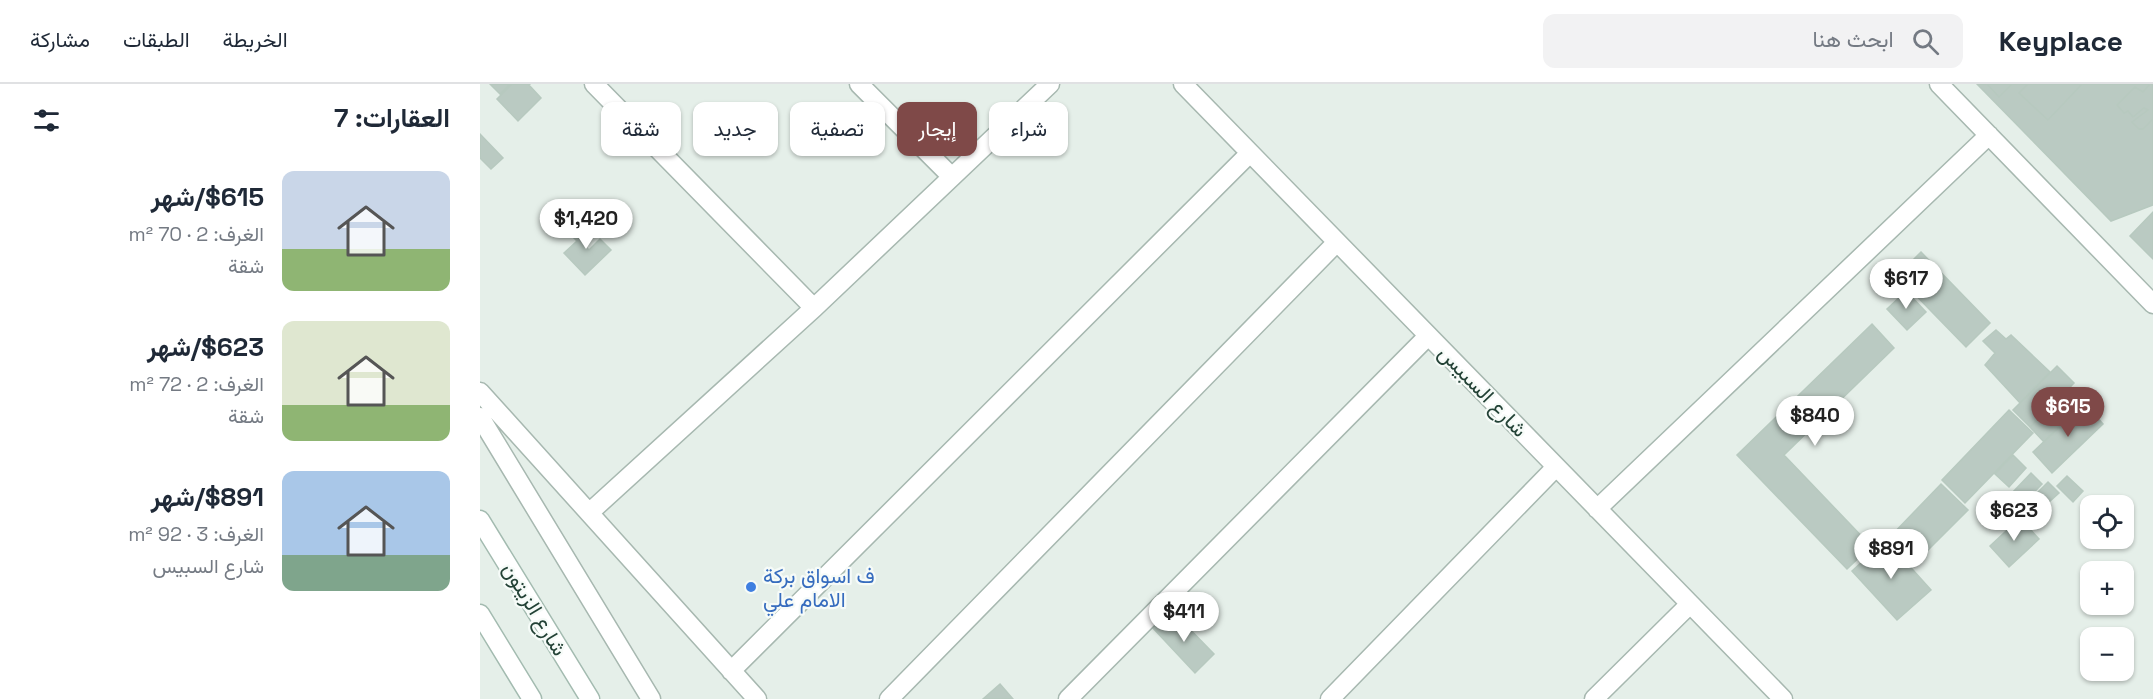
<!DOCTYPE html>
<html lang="ar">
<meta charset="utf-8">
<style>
:root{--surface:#fff;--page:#f2f2f3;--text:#1f2937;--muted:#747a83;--line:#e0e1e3;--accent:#7f4948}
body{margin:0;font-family:"Space Grotesk",Vazirmatn,sans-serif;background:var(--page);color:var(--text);direction:rtl;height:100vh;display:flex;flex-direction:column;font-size:22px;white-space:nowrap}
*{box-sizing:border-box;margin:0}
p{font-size:20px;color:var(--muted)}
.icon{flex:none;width:33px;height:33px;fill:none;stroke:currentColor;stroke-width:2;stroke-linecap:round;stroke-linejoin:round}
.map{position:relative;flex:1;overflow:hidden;direction:ltr}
.drawer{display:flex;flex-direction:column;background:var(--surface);width:480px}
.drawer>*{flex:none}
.banner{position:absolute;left:18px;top:18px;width:570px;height:54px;direction:rtl;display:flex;gap:12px}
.buttons{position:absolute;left:1600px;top:411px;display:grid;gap:12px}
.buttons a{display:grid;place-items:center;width:54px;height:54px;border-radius:12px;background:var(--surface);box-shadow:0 2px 4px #0004;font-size:30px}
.price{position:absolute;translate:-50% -51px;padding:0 14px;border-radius:21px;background:#fff;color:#222;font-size:20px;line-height:39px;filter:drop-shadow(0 2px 3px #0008)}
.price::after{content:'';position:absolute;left:50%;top:36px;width:18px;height:14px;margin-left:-9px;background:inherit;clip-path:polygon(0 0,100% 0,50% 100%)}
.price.selected{background:var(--accent);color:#fff}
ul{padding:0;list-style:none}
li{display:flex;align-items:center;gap:18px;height:150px;padding:0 30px}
li span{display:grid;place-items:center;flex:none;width:168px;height:120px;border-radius:12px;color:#555}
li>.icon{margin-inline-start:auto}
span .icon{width:72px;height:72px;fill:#fffc;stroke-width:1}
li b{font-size:26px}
h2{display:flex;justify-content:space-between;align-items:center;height:72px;padding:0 30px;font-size:26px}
.tag{padding:0 21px;border-radius:12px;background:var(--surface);box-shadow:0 2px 4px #0004;font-size:21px;line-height:54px}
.tag.selected{background:var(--accent);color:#fff}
header{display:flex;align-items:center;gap:36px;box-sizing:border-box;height:84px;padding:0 30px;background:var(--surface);border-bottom:2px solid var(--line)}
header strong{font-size:28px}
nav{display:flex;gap:33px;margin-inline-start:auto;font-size:21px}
.search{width:420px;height:54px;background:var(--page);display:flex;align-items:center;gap:15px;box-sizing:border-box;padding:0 21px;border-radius:12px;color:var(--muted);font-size:22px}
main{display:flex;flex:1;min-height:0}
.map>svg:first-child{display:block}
.building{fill:#bacac2;stroke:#b7c9bf;stroke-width:1.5}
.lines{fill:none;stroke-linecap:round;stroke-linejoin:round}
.minor-casing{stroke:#a7b8b0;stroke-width:21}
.secondary-casing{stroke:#a3bbb0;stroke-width:21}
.minor{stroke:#fff;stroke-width:18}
.secondary{stroke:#fff;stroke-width:18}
.shop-dot{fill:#3f7fe0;stroke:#f6fbf8;stroke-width:2}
.labels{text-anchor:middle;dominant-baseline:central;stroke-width:4.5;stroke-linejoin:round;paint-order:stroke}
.street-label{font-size:21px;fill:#234236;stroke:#f6fbf8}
.shop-label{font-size:21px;fill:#366cbe;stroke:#f6fbf8;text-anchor:start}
</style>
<header>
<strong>Keyplace</strong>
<div class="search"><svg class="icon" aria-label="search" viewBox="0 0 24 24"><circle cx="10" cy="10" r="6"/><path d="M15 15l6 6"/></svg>ابحث هنا</div>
<nav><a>الخريطة</a><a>الطبقات</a><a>مشاركة</a></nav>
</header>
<main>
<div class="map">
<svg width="1673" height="615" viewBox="0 0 1673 615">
<rect width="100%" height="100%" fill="#e5efe9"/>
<path class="building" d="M10 0H30L20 10Z
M32 0H50L49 1 61 14 38 37 17 15Z
M1497 0H1673V121L1631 137Z
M1507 0H1532L1519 13Z
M1548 0H1602L1568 36 1539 9Z
M1670 0H1673V35L1663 45H1659L1652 38 1668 26 1664 24 1653 33 1648 27 1644 29 1637 21 1655 3 1663 8Z
M0 50 23 74 11 85 0 74Z
M1673 128V175L1650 152Z
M104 139 116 150 104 161 109 166 120 155 131 166 105 191 84 169 97 157 91 151Z
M1441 168 1510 239 1486 263 1417 192Z
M1426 207 1446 228 1427 246 1407 225Z
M1392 240 1414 264 1304 371 1391 462 1367 485 1257 371Z
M1516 246 1526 255 1531 251 1570 288 1540 319 1505 281 1515 269 1503 257Z
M1577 282 1594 299 1550 343 1533 326Z
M1591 303 1605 318 1564 358 1550 343Z
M1604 319 1623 340 1572 389 1553 368Z
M1529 326 1553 349 1485 419 1462 396Z
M1533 371 1546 384 1529 403 1515 390Z
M1551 389 1562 400 1543 420 1532 409Z
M1587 392 1603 407 1593 418 1577 402Z
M1568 398 1579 409 1559 427 1549 417Z
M1461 400 1488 426 1435 479 1409 454Z
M1540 434 1559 455 1529 483 1510 462Z
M1406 456 1451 506 1417 536 1372 487Z
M681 532 692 544 700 535 734 570 715 589 671 542Z
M520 600 533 615H503Z"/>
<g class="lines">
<defs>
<path id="minor" d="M114 0 334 224
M379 0 472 93
M703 0 1303 615
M1459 0 1673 220
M0 308 277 615
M0 333 171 615
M1117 425 1509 51
M109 429 334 224 570 0
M251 587 770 69
M409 615 857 158
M588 615 948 252
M850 615 1076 383
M1114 615 1210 520"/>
<path id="secondary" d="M0 436 110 615
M0 530 52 615"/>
</defs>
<use href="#minor" class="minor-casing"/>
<use href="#secondary" class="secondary-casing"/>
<use href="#minor" class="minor"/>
<use href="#secondary" class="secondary"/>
</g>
<circle class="shop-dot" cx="271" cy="503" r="6"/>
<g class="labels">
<g class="street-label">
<text transform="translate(1003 307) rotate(46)">شارع السبيس</text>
<text transform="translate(55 525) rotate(59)">شارع الزيتون</text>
</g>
<g class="shop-label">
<text x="283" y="491">ف اسواق بركة<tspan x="283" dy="24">الامام علي</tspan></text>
</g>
</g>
</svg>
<div class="buttons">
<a><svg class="icon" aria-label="locate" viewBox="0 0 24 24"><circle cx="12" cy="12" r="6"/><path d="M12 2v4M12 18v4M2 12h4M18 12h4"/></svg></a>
<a>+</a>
<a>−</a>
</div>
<b class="price" style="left:106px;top:166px">$1,420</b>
<b class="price" style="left:1426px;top:226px">$617</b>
<b class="price selected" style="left:1588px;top:354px">$615</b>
<b class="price" style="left:1335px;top:363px">$840</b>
<b class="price" style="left:1534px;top:458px">$623</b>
<b class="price" style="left:1411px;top:496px">$891</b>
<b class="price" style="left:704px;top:559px">$411</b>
<div class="banner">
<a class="tag">شراء</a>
<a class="tag selected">إيجار</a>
<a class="tag">تصفية</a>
<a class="tag">جديد</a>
<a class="tag">شقة</a>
</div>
</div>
<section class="drawer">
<h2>العقارات: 7<svg class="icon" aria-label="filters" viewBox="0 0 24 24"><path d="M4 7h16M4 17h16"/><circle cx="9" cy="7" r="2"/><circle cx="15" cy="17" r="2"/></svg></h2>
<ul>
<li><span style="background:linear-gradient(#c9d6e8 65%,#8fb573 0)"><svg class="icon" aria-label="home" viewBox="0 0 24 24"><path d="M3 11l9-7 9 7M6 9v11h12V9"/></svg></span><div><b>$615/شهر</b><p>الغرف: 2 · 70 m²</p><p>شقة</p></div></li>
<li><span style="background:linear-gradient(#dfe7d0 70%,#8fb573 0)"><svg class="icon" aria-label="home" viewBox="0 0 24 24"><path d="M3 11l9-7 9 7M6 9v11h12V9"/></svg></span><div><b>$623/شهر</b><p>الغرف: 2 · 72 m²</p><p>شقة</p></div></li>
<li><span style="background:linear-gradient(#a9c7e8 70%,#7fa58c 0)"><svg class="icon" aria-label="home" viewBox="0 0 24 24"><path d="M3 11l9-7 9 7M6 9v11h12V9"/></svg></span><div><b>$891/شهر</b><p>الغرف: 3 · 92 m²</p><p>شارع السبيس</p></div></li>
</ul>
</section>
</main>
